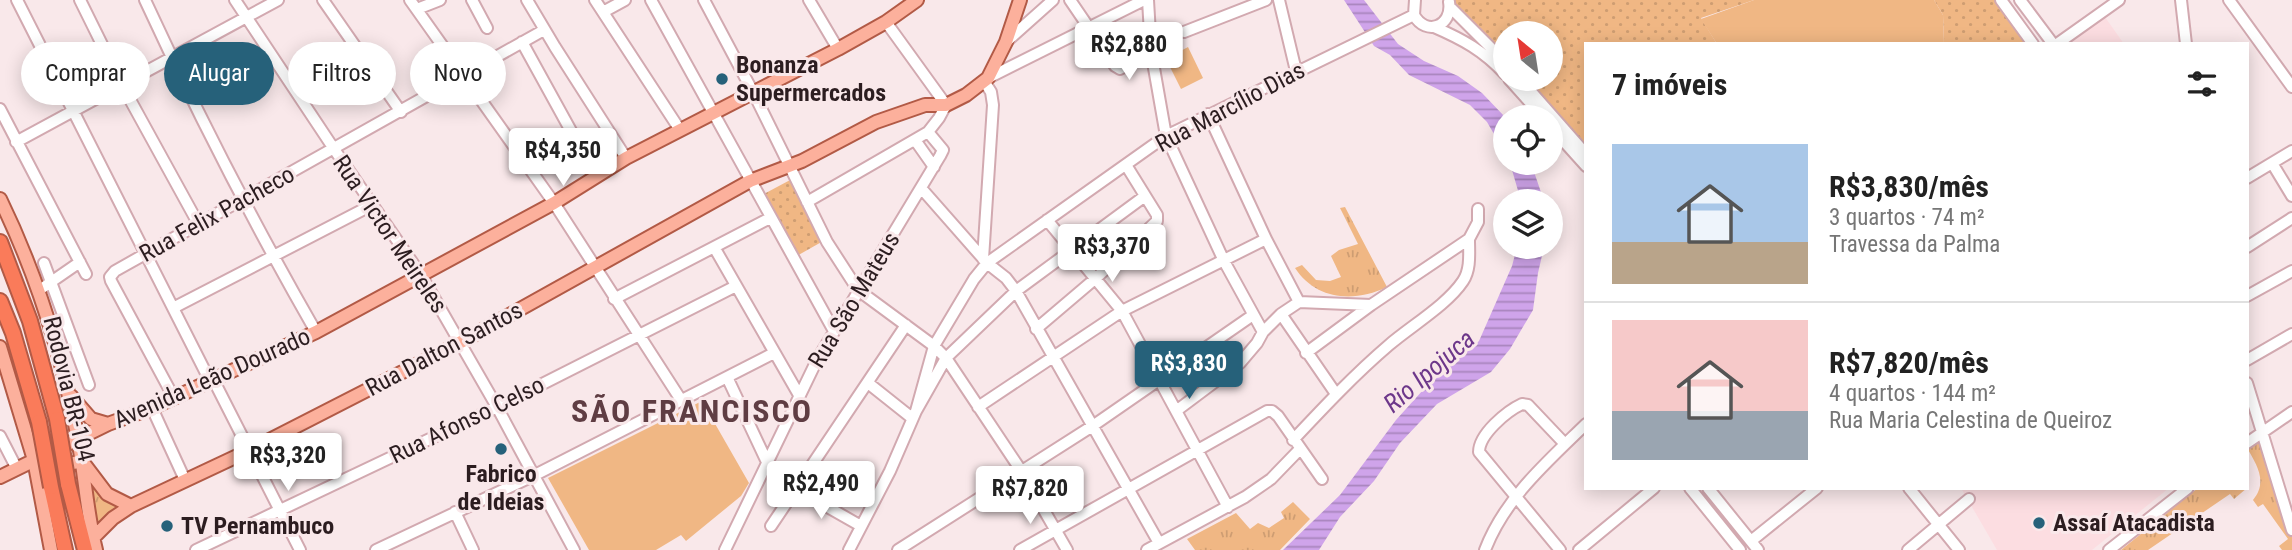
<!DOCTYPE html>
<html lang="pt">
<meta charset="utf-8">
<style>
:root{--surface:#fff;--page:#f6f6f6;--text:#222;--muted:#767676;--line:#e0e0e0;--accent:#26617a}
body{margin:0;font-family:"Roboto Condensed",sans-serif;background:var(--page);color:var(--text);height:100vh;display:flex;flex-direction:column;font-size:26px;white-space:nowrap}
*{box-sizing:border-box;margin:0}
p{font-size:23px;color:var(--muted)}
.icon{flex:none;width:38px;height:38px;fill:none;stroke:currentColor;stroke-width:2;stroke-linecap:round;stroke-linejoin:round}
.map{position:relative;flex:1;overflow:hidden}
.panel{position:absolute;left:1584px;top:42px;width:665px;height:448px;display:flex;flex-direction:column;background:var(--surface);border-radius:0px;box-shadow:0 4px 18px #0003}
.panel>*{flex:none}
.banner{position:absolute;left:21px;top:42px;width:665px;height:63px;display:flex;gap:14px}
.needle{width:46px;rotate:330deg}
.buttons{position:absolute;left:1493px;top:21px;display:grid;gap:14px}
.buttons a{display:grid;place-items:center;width:70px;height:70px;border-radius:50%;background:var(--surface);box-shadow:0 4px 18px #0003;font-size:35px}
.price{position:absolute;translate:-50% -60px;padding:0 16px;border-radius:7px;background:#fff;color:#222;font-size:23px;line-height:46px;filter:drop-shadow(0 2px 4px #0008)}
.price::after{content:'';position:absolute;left:50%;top:42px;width:21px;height:16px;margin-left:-10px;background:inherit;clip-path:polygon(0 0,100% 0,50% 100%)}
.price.active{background:var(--accent);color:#fff}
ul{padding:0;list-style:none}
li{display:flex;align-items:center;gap:21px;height:175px;padding:0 28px}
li+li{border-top:2px solid var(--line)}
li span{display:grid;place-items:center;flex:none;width:196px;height:140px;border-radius:0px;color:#555}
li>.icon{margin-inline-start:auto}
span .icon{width:84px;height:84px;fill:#fffc;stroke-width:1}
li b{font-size:30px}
h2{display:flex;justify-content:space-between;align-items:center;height:84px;padding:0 28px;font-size:30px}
.tag{padding:0 24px;border-radius:32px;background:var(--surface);box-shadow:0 4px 18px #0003;font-size:24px;line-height:63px}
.tag.active{background:var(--accent);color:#fff}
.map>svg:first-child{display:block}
.built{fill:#fcdde1}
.grass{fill:url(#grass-tufts)}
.park{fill:url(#park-dots)}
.pitch{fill:#f0b784}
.water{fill:url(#water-rules)}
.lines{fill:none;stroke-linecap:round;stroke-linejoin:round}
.minor-casing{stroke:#d2a9b0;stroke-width:14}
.major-casing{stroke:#b25a46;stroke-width:16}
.highway-casing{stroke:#b25a46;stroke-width:18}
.minor{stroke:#fff;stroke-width:10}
.major{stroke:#fcb09c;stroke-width:12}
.highway{stroke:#fa7b5a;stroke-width:14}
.highway-bridge-casing{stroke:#b25a46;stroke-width:18;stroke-linecap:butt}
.highway-bridge{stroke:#fa7b5a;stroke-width:14}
.poi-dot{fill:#26617a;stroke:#f9e8ea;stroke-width:2.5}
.labels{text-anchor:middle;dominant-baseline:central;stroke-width:6;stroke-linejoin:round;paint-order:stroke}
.poi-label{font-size:24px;font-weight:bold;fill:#2c1d20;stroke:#f9e8ea;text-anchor:start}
.street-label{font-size:24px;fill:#2c1d20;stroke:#f9e8ea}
.water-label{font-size:26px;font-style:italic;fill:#6d378a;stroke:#f9e8ea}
.district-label{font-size:32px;font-weight:bold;letter-spacing:2px;fill:#5f3d43;stroke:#f9e8ea}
</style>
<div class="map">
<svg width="2292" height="550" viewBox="0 0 2292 550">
<defs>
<pattern id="grass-tufts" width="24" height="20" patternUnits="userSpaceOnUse" patternTransform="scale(1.75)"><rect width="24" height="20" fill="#f0b784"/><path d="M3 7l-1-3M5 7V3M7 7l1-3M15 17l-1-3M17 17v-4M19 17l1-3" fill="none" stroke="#ce9d72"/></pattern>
<pattern id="park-dots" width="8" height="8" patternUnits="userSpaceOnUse" patternTransform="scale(1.75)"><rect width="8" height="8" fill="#f0b784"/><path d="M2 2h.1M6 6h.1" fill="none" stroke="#ce9d72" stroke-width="1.8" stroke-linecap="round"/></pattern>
<pattern id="water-rules" width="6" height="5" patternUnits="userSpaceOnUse" patternTransform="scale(1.75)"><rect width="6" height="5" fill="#cfa4ea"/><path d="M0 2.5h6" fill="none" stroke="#a885bd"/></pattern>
</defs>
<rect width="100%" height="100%" fill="#f9e8ea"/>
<path class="built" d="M2105 17 2124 44H2067Z
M1961 488H2169L2092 550H1997Z"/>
<path class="grass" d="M1345 207 1387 287C1354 303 1316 300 1295 268L1302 265 1316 280 1330 281 1341 277 1331 256 1339 250 1358 244 1340 208Z
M2258 440 2261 441 2292 535V550H2282L2279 546 2288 539 2263 504 2258 507 2253 500C2268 482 2257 465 2247 448Z
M84 469 128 506 94 535Z
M2198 488H2247L2234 499 2230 494 2148 550H2121Z
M1293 502 1310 519 1280 550H1195L1187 539 1236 513 1250 529 1258 523 1269 528 1284 518 1281 512Z"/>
<path class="park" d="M1451 0H1754L1701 18 1717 44H1586L1585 151 1521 79H1550V33H1505V60Z
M1934 0H1997L2028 44H1944L1943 15Z
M792 179 825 240 795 257 762 195Z"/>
<path class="pitch" d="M1754 0H1934L1943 15 1944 44H1717L1701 19Z
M1188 47 1203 78 1181 89 1166 59Z
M702 401 749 483 741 496 686 541 681 535 656 550H589L548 478Z"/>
<path class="water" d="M1344 0H1364L1398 44 1424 61 1458 76 1482 93 1505 117V153L1487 122 1470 105 1409 75 1390 55 1374 46Z
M1510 163H1531L1544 201H1521Z
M1517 247H1544L1538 273 1533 310 1510 349 1491 372 1437 404 1400 443 1374 481 1340 517 1319 550H1283L1340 495 1396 420 1423 390 1479 341 1512 266Z"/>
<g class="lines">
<defs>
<path id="minor" d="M17 0 210 381
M80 0 122 85 199 225
M145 0C197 113 254 224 316 332
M235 0 334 149 421 275 497 407 574 550
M323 0 401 112
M410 0 554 203 681 400
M472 0 487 28
M527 0 555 47 626 158
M595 0 680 130
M651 0 834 331
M704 0 754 94 827 242 858 290 934 346 946 358 1022 472 1067 550
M809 0 838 49
M1070 0 1115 66 1120 69 1151 51
M1148 0 1151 51 1166 136 1224 261 1263 332
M1279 0 1296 71
M1415 0 1414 15C1426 37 1453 26 1449 2
M2001 0 2033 44
M2020 0 2053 44
M2181 0 2186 44
M2229 0 2292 87
M1450 7 1505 62
M417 9 440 0
M603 12 625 0
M1434 27C1462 39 1484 51 1505 74
M1184 32 1266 0
M522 42 571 131
M1006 42 1053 0
M2057 44 2119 0
M988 78 1144 0
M1509 79 1543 117
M1520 79 1586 154
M0 109 86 274
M1208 114 1266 239 1299 302
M1550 126 1586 166
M915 140 934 167
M16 142 278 0
M2272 163 2292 196
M2247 178 2292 151
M921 188 987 263 1006 278 1016 291 1159 543
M807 202 928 132 939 118 946 105 886 22
M1047 220 1122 311 1228 507
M714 247 799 395
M2247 247 2292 218
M983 259 993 105 991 92 984 81
M44 263 89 385
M38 291 80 262
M2247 296 2292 271
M614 299 770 218
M1299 302 1371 305
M173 308 372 205
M1281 314 1336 394
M1036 329 1096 278 1157 221V215L1126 165
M1306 353 1371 305 1469 239 1478 222V209
M2247 360 2292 334
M727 377 767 462
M213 379 300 550
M868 383 912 418
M2247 383 2292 530
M174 398 111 281 110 277 115 271 544 30
M978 407 1122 311 1266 239
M152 408 185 480
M916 411 934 346 974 279 987 263 1166 136 1414 15
M1176 411 1240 363 1257 343 1263 332 1281 314 1299 302
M0 436 17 469
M1293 440C1324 407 1355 374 1389 345 1411 326 1447 305 1463 281 1471 269 1469 253 1469 239
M2247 443 2292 412
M1690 488 1740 550
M1708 488 1758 550
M1909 488 1959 550
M796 489 861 526
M455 512 473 550
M771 526 906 325
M1751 541 1817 488
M196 550 497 407 736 286
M376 550 533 476 774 353
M725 550 817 360 940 156 943 150 928 132
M849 550 890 471 916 411 946 358 1016 291 1145 196
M898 550 1094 425 1253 315
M1020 550 1267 411H1272L1278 416 1322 479
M1147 550 1245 497 1271 479 1300 449
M1485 550C1505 498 1547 462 1586 424
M1560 550 1479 452C1479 434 1507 411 1522 404L1528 405 1565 444
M1579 550 1654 488
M1908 550 1969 499
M2109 550 2188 488"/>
<path id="major" d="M0 199C37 275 62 356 78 439 85 476 87 514 96 550
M0 347 34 460 51 550
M71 396 91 419 108 424
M40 471 82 461 107 494 131 506
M0 477 108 424 152 408 316 332 554 203 626 158 838 49 886 22 917 0
M93 538 113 518 131 506 248 451 461 342 750 181 802 161 876 122 925 105H946L966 95 988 78 1006 42 1020 0"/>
<path id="highway" d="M0 242 30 321 57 419
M0 301 13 333 39 422
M68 484 85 550
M51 487 65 550"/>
</defs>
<use href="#minor" class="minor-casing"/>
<use href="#major" class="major-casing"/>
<use href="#highway" class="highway-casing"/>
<use href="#minor" class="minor"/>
<use href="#major" class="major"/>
<use href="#highway" class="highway"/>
<defs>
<path id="highway-bridge" d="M57 419 68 484
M39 422 51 487"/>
</defs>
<use href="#highway-bridge" class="highway-bridge-casing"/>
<use href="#highway-bridge" class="highway-bridge"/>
</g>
<g class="poi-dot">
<circle cx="722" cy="79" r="7"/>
<circle cx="501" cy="449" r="7"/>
<circle cx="2039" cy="523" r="7"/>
<circle cx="167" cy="526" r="7"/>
</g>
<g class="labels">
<g class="poi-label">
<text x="736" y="65">Bonanza<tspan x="736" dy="28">Supermercados</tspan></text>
<text x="501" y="474" text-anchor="middle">Fabrico<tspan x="501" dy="28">de Ideias</tspan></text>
<text x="2053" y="523">Assaí Atacadista</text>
<text x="181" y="526">TV Pernambuco</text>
</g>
<g class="street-label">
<text transform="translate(1230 107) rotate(-28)">Rua Marcílio Dias</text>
<text transform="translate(217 214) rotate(-29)">Rua Felix Pacheco</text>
<text transform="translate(390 234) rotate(56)">Rua Victor Meireles</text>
<text transform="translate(854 300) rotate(-59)">Rua São Mateus</text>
<text transform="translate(444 349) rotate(-28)">Rua Dalton Santos</text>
<text transform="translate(212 378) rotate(-24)">Avenida Leão Dourado</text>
<text transform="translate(69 389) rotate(76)">Rodovia BR-104</text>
<text transform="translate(467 420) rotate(-26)">Rua Afonso Celso</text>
</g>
<g class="water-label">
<text transform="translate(1429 371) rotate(-41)">Rio Ipojuca</text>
</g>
<g class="district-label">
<text x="692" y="411">SÃO FRANCISCO</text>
</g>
</g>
</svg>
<div class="buttons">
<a><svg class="needle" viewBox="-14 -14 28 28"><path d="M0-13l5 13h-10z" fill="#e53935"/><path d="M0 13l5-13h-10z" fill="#767676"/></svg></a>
<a><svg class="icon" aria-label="locate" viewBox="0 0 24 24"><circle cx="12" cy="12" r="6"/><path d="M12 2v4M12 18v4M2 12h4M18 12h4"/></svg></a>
<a><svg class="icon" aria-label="layers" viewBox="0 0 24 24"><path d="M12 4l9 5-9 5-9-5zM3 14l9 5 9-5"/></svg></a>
</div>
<b class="price" style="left:1129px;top:82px">R$2,880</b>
<b class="price" style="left:563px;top:188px">R$4,350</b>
<b class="price" style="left:1112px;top:284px">R$3,370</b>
<b class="price active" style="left:1189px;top:401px">R$3,830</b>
<b class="price" style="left:288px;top:493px">R$3,320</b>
<b class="price" style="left:821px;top:521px">R$2,490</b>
<b class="price" style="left:1030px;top:526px">R$7,820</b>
<div class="banner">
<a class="tag">Comprar</a>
<a class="tag active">Alugar</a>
<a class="tag">Filtros</a>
<a class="tag">Novo</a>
</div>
<section class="panel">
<h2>7 imóveis<svg class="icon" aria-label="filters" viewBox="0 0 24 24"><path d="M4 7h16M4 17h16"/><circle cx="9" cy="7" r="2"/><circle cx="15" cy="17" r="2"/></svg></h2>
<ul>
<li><span style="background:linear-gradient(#a9c7e8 70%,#b9a48a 0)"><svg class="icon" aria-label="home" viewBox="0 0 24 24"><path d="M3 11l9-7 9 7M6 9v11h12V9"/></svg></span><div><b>R$3,830/mês</b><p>3 quartos · 74 m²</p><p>Travessa da Palma</p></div></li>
<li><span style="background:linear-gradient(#f6c9c9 65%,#9aa5b1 0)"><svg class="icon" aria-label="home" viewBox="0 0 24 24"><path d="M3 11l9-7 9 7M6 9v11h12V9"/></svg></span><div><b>R$7,820/mês</b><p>4 quartos · 144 m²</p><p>Rua Maria Celestina de Queiroz</p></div></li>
</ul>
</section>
</div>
